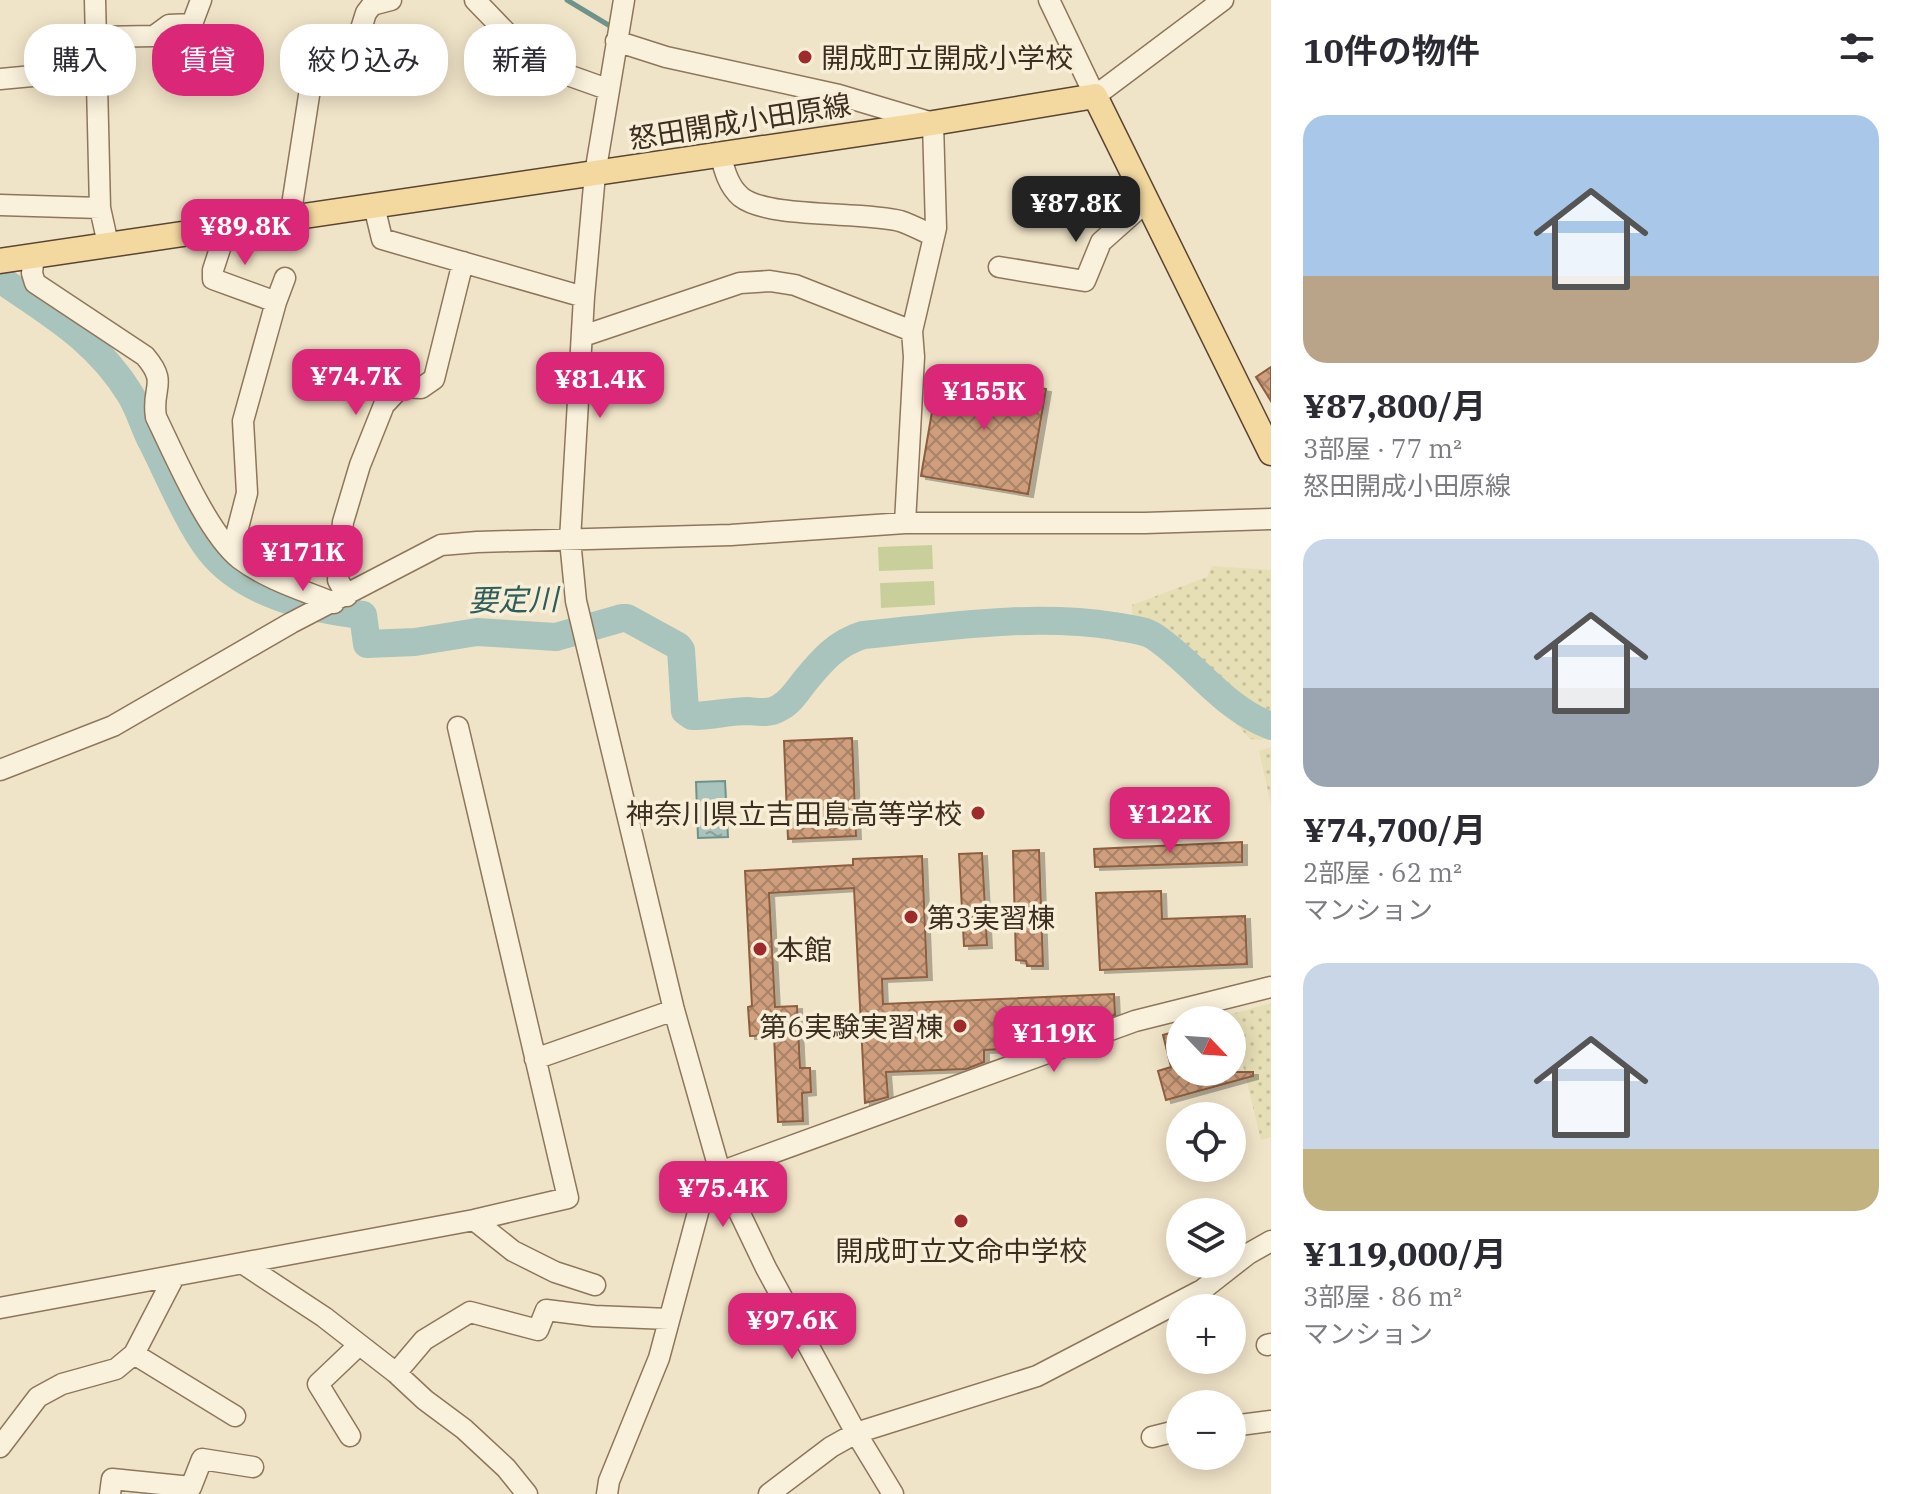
<!DOCTYPE html>
<html lang="ja">
<meta charset="utf-8">
<style>
:root{--surface:#fff;--page:#f7f7f7;--text:#2b2b33;--muted:#7c7c81;--accent:#db2777}
body{margin:0;font-family:"IBM Plex Serif","Noto Sans JP",serif;background:var(--page);color:var(--text);height:100vh;display:flex;flex-direction:column;font-size:30px;white-space:nowrap}
*{box-sizing:border-box;margin:0}
p{font-size:26px;color:var(--muted)}
.icon{flex:none;width:44px;height:44px;fill:none;stroke:currentColor;stroke-width:2;stroke-linecap:round;stroke-linejoin:round}
.map{position:relative;flex:1;overflow:hidden}
.sheet{display:flex;flex-direction:column;background:var(--surface);width:640px}
.sheet>*{flex:none}
.banner{position:absolute;left:24px;top:24px;width:760px;height:72px;display:flex;gap:16px}
.needle{width:52px;rotate:115deg}
.controls{position:absolute;left:1166px;top:1006px;display:grid;gap:16px}
.controls a{display:grid;place-items:center;width:80px;height:80px;border-radius:50%;background:var(--surface);box-shadow:0 4px 20px #0003;font-size:40px}
.price{position:absolute;translate:-50% -68px;padding:0 18px;border-radius:16px;background:var(--accent);color:#fff;font-size:26px;line-height:52px;filter:drop-shadow(0 2px 4px #0008)}
.price::after{content:'';position:absolute;left:50%;top:48px;width:24px;height:18px;margin-left:-12px;background:inherit;clip-path:polygon(0 0,100% 0,50% 100%)}
.price.selected{background:#222;color:#fff}
ul{padding:0;list-style:none}
li{display:grid;align-content:center;gap:16px;height:424px;padding:0 32px}
li span{display:grid;place-items:center;height:248px;border-radius:24px;color:#555}
li>.icon{margin-inline-start:auto}
span .icon{width:144px;height:144px;fill:#fffc;stroke-width:1}
li b{font-size:34px}
h2{display:flex;justify-content:space-between;align-items:center;height:96px;padding:0 32px;font-size:34px}
.tag{padding:0 28px;border-radius:32px;background:var(--surface);box-shadow:0 4px 20px #0003;font-size:28px;line-height:72px}
.tag.selected{background:var(--accent);color:#fff}
main{display:flex;flex:1;min-height:0}
.map>svg:first-child{display:block}
.farmland{fill:url(#farmland-dots)}
.garden{fill:#c9cf9b}
.water{fill:url(#water-ripples);stroke:#6f938a;stroke-width:2}
.lines{fill:none;stroke-linecap:round;stroke-linejoin:round}
.stream{stroke:#6f938a;stroke-width:5}
.river{stroke:#a9c4bc;stroke-width:28}
.building{fill:url(#building-cross-hatch);stroke:#8d5f41;stroke-width:2;filter:url(#shadow)}
.minor-casing{stroke:#8d765c;stroke-width:23}
.major-casing{stroke:#5b4430;stroke-width:27}
.minor{stroke:#faf1dc;stroke-width:20}
.major{stroke:#f3d9a0;stroke-width:24}
.poi-dot{fill:#9e2a2b;stroke:#f7eed8;stroke-width:3}
.labels{text-anchor:middle;dominant-baseline:central;stroke-width:7;stroke-linejoin:round;paint-order:stroke}
.poi-label{font-size:28px;fill:#3d2e20;stroke:#f7eed8;text-anchor:start}
.street-label{font-size:28px;fill:#3d2e20;stroke:#f7eed8}
.water-label{font-size:30px;font-style:italic;fill:#2f5d5a;stroke:#f7eed8}
</style>
<main>
<div class="map">
<svg width="1271" height="1494" viewBox="0 0 1271 1494">
<defs>
<pattern id="farmland-dots" width="8" height="8" patternUnits="userSpaceOnUse" patternTransform="scale(2)"><rect width="8" height="8" fill="#e6deb5"/><path d="M2 2h.1M6 6h.1" fill="none" stroke="#c6bf9b" stroke-width="1.8" stroke-linecap="round"/></pattern>
<pattern id="water-ripples" width="26" height="14" patternUnits="userSpaceOnUse" patternTransform="scale(2)"><rect width="26" height="14" fill="#a9c4bc"/><path d="M2 4q2-2 4 0t4 0M15 11q2-2 4 0t4 0" fill="none" stroke="#8ba098"/></pattern>
<pattern id="building-cross-hatch" width="8" height="8" patternUnits="userSpaceOnUse" patternTransform="scale(2)"><rect width="8" height="8" fill="#cf9f7d"/><path d="M0 0l8 8M0 8l8-8" fill="none" stroke="#a98266"/></pattern>
<filter id="shadow"><feDropShadow dx="5" dy="3" stdDeviation="0" flood-color="#0004"/></filter>
</defs>
<rect width="100%" height="100%" fill="#f0e4c8"/>
<path class="farmland" d="M1212 566 1271 570V736L1261 740 1250 739 1155 633 1132 614V605L1207 577Z
M1271 747V804L1259 751Z
M1271 1003V1137L1261 1140 1232 1020 1228 1015Z"/>
<path class="garden" d="M932 545 933 569 879 571 878 547Z
M934 581 935 605 881 608 880 583Z"/>
<path class="water" d="M725 781 728 837 698 838 696 782Z"/>
<g class="lines">
<path class="stream" d="M567 0 615 29"/>
<path class="river" d="M0 279C51 314 97 340 130 394 140 410 144 428 153 444 169 476 189 524 210 551 245 595 310 609 363 615L367 644 415 642 477 632 556 637 622 618H627L678 646 681 650 685 711 692 716C710 716 730 711 748 711 759 712 769 714 779 708 791 702 797 691 805 681 822 660 837 643 863 635 945 627 1032 613 1114 626 1127 629 1144 629 1155 637 1196 665 1223 708 1271 726"/>
</g>
<path class="building" d="M1271 367V401L1256 377Z
M939 371 1046 389 1028 494 921 476Z
M852 738 856 836 788 839 784 741Z
M1242 842V862L1095 867 1094 849Z
M1039 850 1043 966H1027L1026 961 1016 960 1013 851Z
M982 853 987 945 964 946 959 854Z
M922 856 927 977 882 979 883 1004 1114 994 1115 1015 1093 1023 1065 1024V1033L1050 1038 1024 1039 1023 1048 984 1050V1062L966 1069 886 1072 888 1097 865 1103 854 888 769 893 775 1007 797 1006 800 1068H810L811 1092 802 1093 803 1121 778 1122 774 1035 750 1036 748 1007 752 1006 745 871 853 865V859Z
M1161 891 1162 919 1245 916 1247 964 1100 970 1096 893Z
M1180 1030V1072H1253V1076L1166 1100 1158 1071 1171 1067 1163 1035Z"/>
<g class="lines">
<defs>
<path id="minor" d="M95 0 100 208 108 244
M475 0 529 56 548 68 607 89
M624 0 595 174 584 297 570 540 576 601 674 1010 720 1172 766 1268 856 1433 893 1494
M1049 0 1095 96 1223 0
M96 37 154 36 169 25 192 24 201 0
M616 41 666 57 839 95 933 123 936 228 912 331 914 357 905 523
M0 79 97 70
M720 153C724 169 728 186 741 197 769 219 863 211 900 221 912 225 923 231 934 236
M0 205 100 208
M374 206 382 239 584 297
M290 218 310 89 317 70 346 76 366 13 372 5 391 0
M227 227 213 270V279L276 302
M34 255 32 273 35 283 145 356C169 384 151 387 156 417 175 456 208 534 240 559 268 580 302 590 334 603
M999 267 1085 281 1101 242 1147 201
M583 336 740 283 770 281 795 285 912 331
M232 551 247 493 243 421 276 302 285 278
M347 596 338 580 343 522 360 465 384 405 401 387 421 388 434 379 463 262
M0 770 113 726 291 623 441 545 477 542 731 535 905 523H1145L1271 519
M535 1059 674 1010
M474 1220 513 1251 555 1272 595 1285
M242 1263 324 1317 396 1373 425 1400 464 1429 506 1468 527 1494
M0 1308 474 1220 568 1198 458 727
M1267 1345 1271 1344
M134 1354 235 1416
M396 1373 424 1340 470 1312 538 1330 546 1310 594 1316 669 1319
M1232 1426 1271 1421
M350 1436 318 1384 359 1345
M1152 1437 1180 1430
M0 1447 38 1397 62 1384 116 1369 134 1354 174 1277
M110 1494 112 1479 191 1487 202 1459 253 1467
M607 1494 609 1481 659 1358 704 1190 720 1172 1135 1021 1271 987
M769 1494 831 1447 856 1433 1037 1376 1202 1290 1248 1254 1271 1241"/>
<path id="major" d="M0 261 933 123 1095 96 1271 453"/>
</defs>
<use href="#minor" class="minor-casing"/>
<use href="#major" class="major-casing"/>
<use href="#minor" class="minor"/>
<use href="#major" class="major"/>
</g>
<g class="poi-dot">
<circle cx="805" cy="57" r="8"/>
<circle cx="978" cy="813" r="8"/>
<circle cx="911" cy="917" r="8"/>
<circle cx="760" cy="949" r="8"/>
<circle cx="960" cy="1026" r="8"/>
<circle cx="961" cy="1221" r="8"/>
</g>
<g class="labels">
<g class="poi-label">
<text x="821" y="57">開成町立開成小学校</text>
<text x="962" y="813" text-anchor="end">神奈川県立吉田島高等学校</text>
<text x="927" y="917">第3実習棟</text>
<text x="776" y="949">本館</text>
<text x="944" y="1026" text-anchor="end">第6実験実習棟</text>
<text x="961" y="1250" text-anchor="middle">開成町立文命中学校</text>
</g>
<g class="street-label">
<text transform="translate(740 121) rotate(-9)">怒田開成小田原線</text>
</g>
<g class="water-label">
<text transform="translate(513 599) rotate(-1)">要定川</text>
</g>
</g>
</svg>
<div class="controls">
<a><svg class="needle" viewBox="-14 -14 28 28"><path d="M0-13l5 13h-10z" fill="#e53935"/><path d="M0 13l5-13h-10z" fill="#7c7c81"/></svg></a>
<a><svg class="icon" aria-label="locate" viewBox="0 0 24 24"><circle cx="12" cy="12" r="6"/><path d="M12 2v4M12 18v4M2 12h4M18 12h4"/></svg></a>
<a><svg class="icon" aria-label="layers" viewBox="0 0 24 24"><path d="M12 4l9 5-9 5-9-5zM3 14l9 5 9-5"/></svg></a>
<a>+</a>
<a>−</a>
</div>
<b class="price selected" style="left:1076px;top:244px">¥87.8K</b>
<b class="price" style="left:245px;top:267px">¥89.8K</b>
<b class="price" style="left:356px;top:417px">¥74.7K</b>
<b class="price" style="left:600px;top:420px">¥81.4K</b>
<b class="price" style="left:984px;top:432px">¥155K</b>
<b class="price" style="left:303px;top:593px">¥171K</b>
<b class="price" style="left:1170px;top:855px">¥122K</b>
<b class="price" style="left:1054px;top:1074px">¥119K</b>
<b class="price" style="left:723px;top:1229px">¥75.4K</b>
<b class="price" style="left:792px;top:1361px">¥97.6K</b>
<div class="banner">
<a class="tag">購入</a>
<a class="tag selected">賃貸</a>
<a class="tag">絞り込み</a>
<a class="tag">新着</a>
</div>
</div>
<section class="sheet">
<h2>10件の物件<svg class="icon" aria-label="filters" viewBox="0 0 24 24"><path d="M4 7h16M4 17h16"/><circle cx="9" cy="7" r="2"/><circle cx="15" cy="17" r="2"/></svg></h2>
<ul>
<li><span style="background:linear-gradient(#a9c7e8 65%,#b9a48a 0)"><svg class="icon" aria-label="home" viewBox="0 0 24 24"><path d="M3 11l9-7 9 7M6 9v11h12V9"/></svg></span><div><b>¥87,800/月</b><p>3部屋 · 77 m²</p><p>怒田開成小田原線</p></div></li>
<li><span style="background:linear-gradient(#c9d6e8 60%,#9aa5b1 0)"><svg class="icon" aria-label="home" viewBox="0 0 24 24"><path d="M3 11l9-7 9 7M6 9v11h12V9"/></svg></span><div><b>¥74,700/月</b><p>2部屋 · 62 m²</p><p>マンション</p></div></li>
<li><span style="background:linear-gradient(#c9d6e8 75%,#c2b280 0)"><svg class="icon" aria-label="home" viewBox="0 0 24 24"><path d="M3 11l9-7 9 7M6 9v11h12V9"/></svg></span><div><b>¥119,000/月</b><p>3部屋 · 86 m²</p><p>マンション</p></div></li>
</ul>
</section>
</main>
